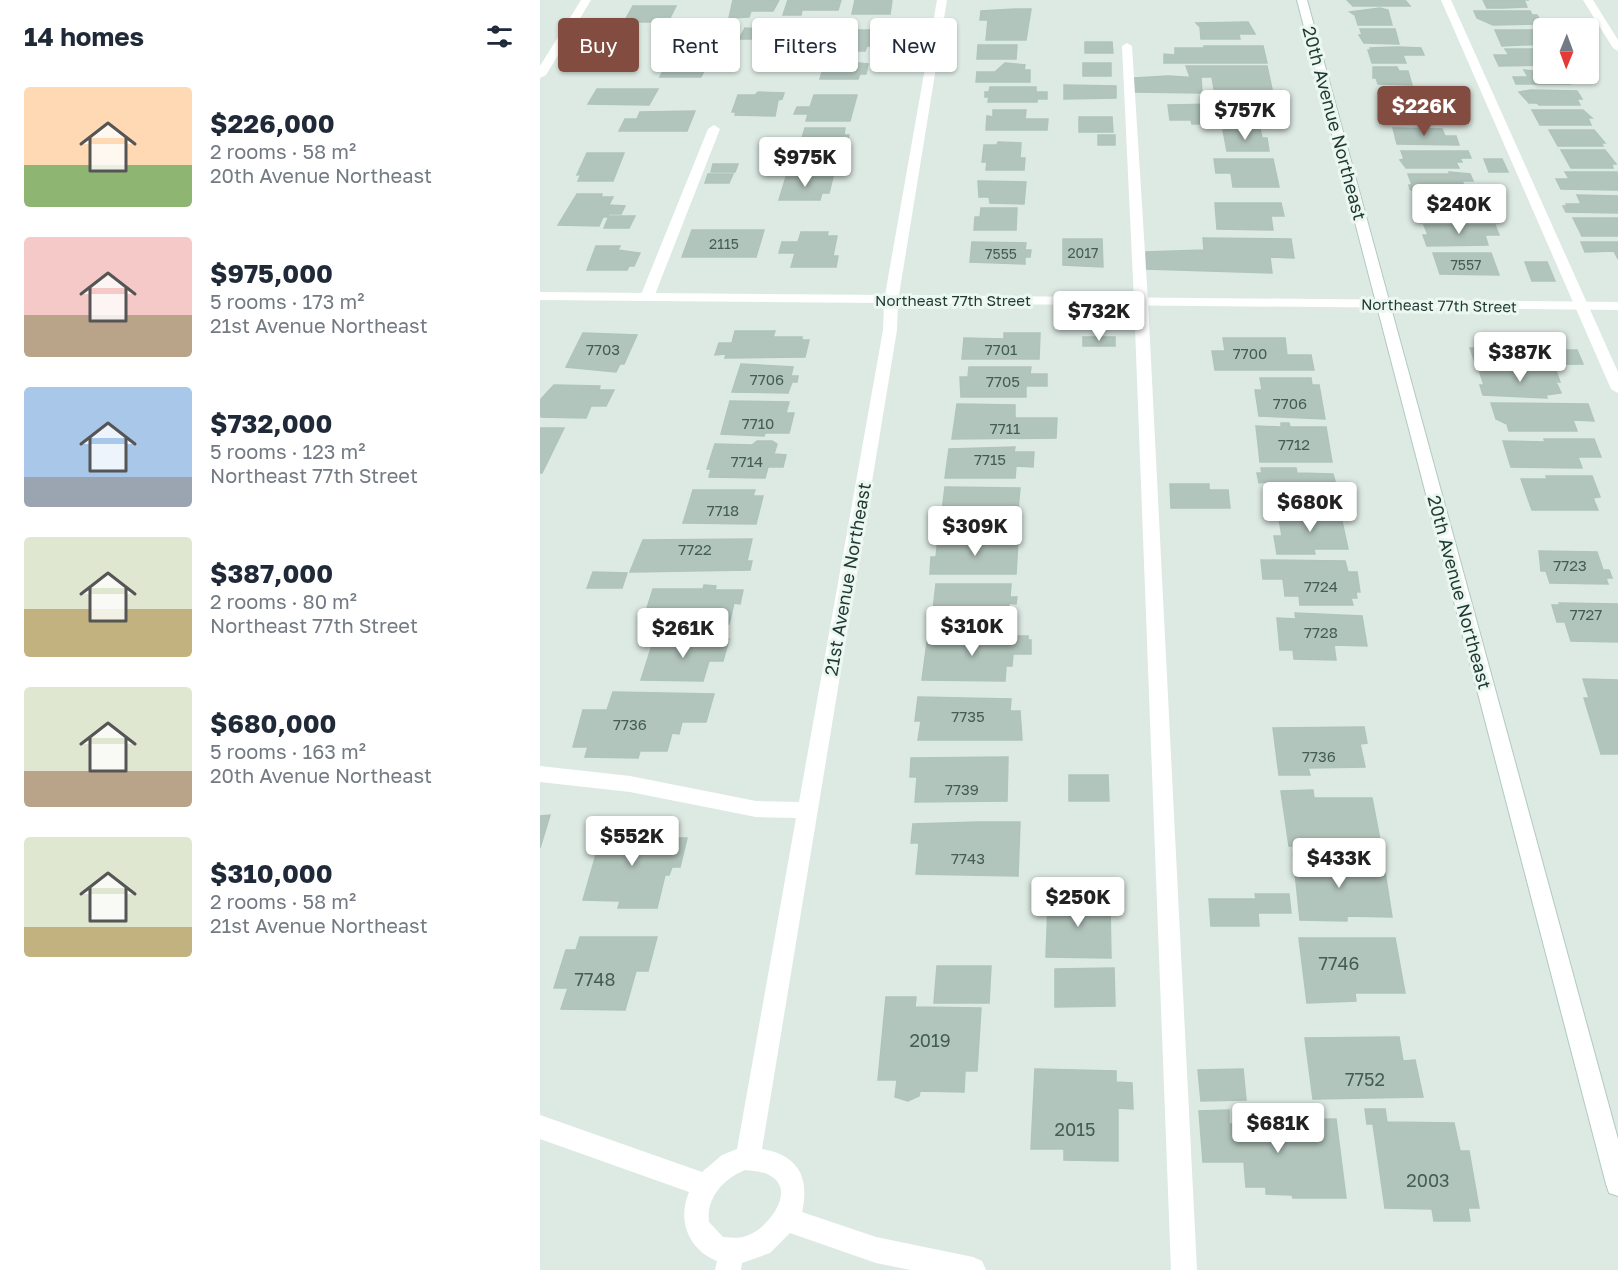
<!DOCTYPE html>
<meta charset="utf-8">
<style>
:root{--surface:#fff;--page:#f6f6f7;--text:#1f2937;--muted:#747a83;--accent:#824d40}
body{margin:0;font-family:"Golos Text",sans-serif;background:var(--page);color:var(--text);height:100vh;display:flex;flex-direction:column;font-size:22px;white-space:nowrap}
*{box-sizing:border-box;margin:0}
p{font-size:20px;color:var(--muted)}
.icon{flex:none;width:33px;height:33px;fill:none;stroke:currentColor;stroke-width:2;stroke-linecap:round;stroke-linejoin:round}
.map{position:relative;flex:1;overflow:hidden}
.sheet{display:flex;flex-direction:column;background:var(--surface);width:540px}
.sheet>*{flex:none}
.banner{position:absolute;left:18px;top:18px;width:570px;height:54px;display:flex;gap:12px}
.needle{width:39px;rotate:181deg}
.controls{position:absolute;left:993px;top:18px;display:grid;gap:12px}
.controls a{display:grid;place-items:center;width:66px;height:66px;border-radius:6px;background:var(--surface);box-shadow:0 2px 4px #0004;font-size:30px}
.price{position:absolute;translate:-50% -51px;padding:0 14px;border-radius:6px;background:#fff;color:#222;font-size:20px;line-height:39px;filter:drop-shadow(0 2px 3px #0008)}
.price::after{content:'';position:absolute;left:50%;top:36px;width:18px;height:14px;margin-left:-9px;background:inherit;clip-path:polygon(0 0,100% 0,50% 100%)}
.price.active{background:var(--accent);color:#fff}
ul{padding:0;list-style:none}
li{display:flex;align-items:center;gap:18px;height:150px;padding:0 24px}
li span{display:grid;place-items:center;flex:none;width:168px;height:120px;border-radius:6px;color:#555}
li>.icon{margin-inline-start:auto}
span .icon{width:72px;height:72px;fill:#fffc;stroke-width:1}
li b{font-size:26px}
h2{display:flex;justify-content:space-between;align-items:center;height:72px;padding:0 24px;font-size:26px}
.tag{padding:0 21px;border-radius:6px;background:var(--surface);box-shadow:0 2px 4px #0004;font-size:21px;line-height:54px}
.tag.active{background:var(--accent);color:#fff}
main{display:flex;flex:1;min-height:0}
.map>svg:first-child{display:block}
.building{fill:#b2c5bd;stroke:#afc4bc;stroke-width:1.5}
.lines{fill:none;stroke-linecap:round;stroke-linejoin:round}
.secondary-casing{stroke:#afcac1;stroke-width:2}
.lane{fill:#fff;fill-rule:evenodd}
.street{fill:#fff;fill-rule:evenodd}
.secondary{fill:#fff;fill-rule:evenodd}
.labels{text-anchor:middle;dominant-baseline:central;stroke-width:6;stroke-linejoin:round;paint-order:stroke}
.far-number-label{font-size:14px;fill:#435d56}
.far-street-label{font-size:15px;fill:#1e3a33;stroke:#edf7f2}
.number-label{font-size:15px;fill:#435d56}
.street-label{font-size:18px;fill:#1e3a33;stroke:#edf7f2}
.near-number-label{font-size:18px;fill:#435d56}
</style>
<main>
<section class="sheet">
<h2>14 homes<svg class="icon" aria-label="filters" viewBox="0 0 24 24"><path d="M4 7h16M4 17h16"/><circle cx="9" cy="7" r="2"/><circle cx="15" cy="17" r="2"/></svg></h2>
<ul>
<li><span style="background:linear-gradient(#ffd9b3 65%,#8fb573 0)"><svg class="icon" aria-label="home" viewBox="0 0 24 24"><path d="M3 11l9-7 9 7M6 9v11h12V9"/></svg></span><div><b>$226,000</b><p>2 rooms · 58 m²</p><p>20th Avenue Northeast</p></div></li>
<li><span style="background:linear-gradient(#f6c9c9 65%,#b9a48a 0)"><svg class="icon" aria-label="home" viewBox="0 0 24 24"><path d="M3 11l9-7 9 7M6 9v11h12V9"/></svg></span><div><b>$975,000</b><p>5 rooms · 173 m²</p><p>21st Avenue Northeast</p></div></li>
<li><span style="background:linear-gradient(#a9c7e8 75%,#9aa5b1 0)"><svg class="icon" aria-label="home" viewBox="0 0 24 24"><path d="M3 11l9-7 9 7M6 9v11h12V9"/></svg></span><div><b>$732,000</b><p>5 rooms · 123 m²</p><p>Northeast 77th Street</p></div></li>
<li><span style="background:linear-gradient(#dfe7d0 60%,#c2b280 0)"><svg class="icon" aria-label="home" viewBox="0 0 24 24"><path d="M3 11l9-7 9 7M6 9v11h12V9"/></svg></span><div><b>$387,000</b><p>2 rooms · 80 m²</p><p>Northeast 77th Street</p></div></li>
<li><span style="background:linear-gradient(#dfe7d0 70%,#b9a48a 0)"><svg class="icon" aria-label="home" viewBox="0 0 24 24"><path d="M3 11l9-7 9 7M6 9v11h12V9"/></svg></span><div><b>$680,000</b><p>5 rooms · 163 m²</p><p>20th Avenue Northeast</p></div></li>
<li><span style="background:linear-gradient(#dfe7d0 75%,#c2b280 0)"><svg class="icon" aria-label="home" viewBox="0 0 24 24"><path d="M3 11l9-7 9 7M6 9v11h12V9"/></svg></span><div><b>$310,000</b><p>2 rooms · 58 m²</p><p>21st Avenue Northeast</p></div></li>
</ul>
</section>
<div class="map">
<svg width="1078" height="1270" viewBox="0 0 1078 1270">
<rect width="100%" height="100%" fill="#ddeae4"/>
<path class="building" d="M193 0H239L233 11H211L209 17 189 18Z
M248 0H301L298 10H262L261 15H243Z
M315 0H352L350 14H312Z
M807 0H865L870 6H813Z
M943 0H989H984L987 7 963 8H947Z
M93 6H136L128 22H84Z
M840 8 848 10 852 25H818L815 15 810 12Z
M475 9H491L486 40H446L448 20H440L441 11Z
M934 11H990L992 15H997L1000 20H995L997 24 953 25 937 18Z
M708 22 715 34H699L700 39H661L660 27 656 23Z
M205 28 218 29 213 39H199Z
M144 29H182L180 34H187L182 45H174L172 49 140 50 142 44H138L141 38H136L138 32Z
M820 29H855L859 44 824 43 819 35H822Z
M298 30H336L331 46H327L325 51H298L302 37H296Z
M955 30H995L997 34H1003L1004 44 962 46Z
M545 42H572L573 53H545Z
M438 45H477L476 59H437Z
M664 46H723L727 63H624V54L635 55V48H664Z
M858 47 881 48 884 55H863L866 63H832L828 50H831L830 48Z
M965 49H1004V65L959 66 954 55H969Z
M266 56H288L286 62H263Z
M135 58H189L184 70 164 71 161 77H120L124 69H130Z
M298 61 328 64 326 74H320L318 79H280L285 63Z
M465 63 485 65 484 70H490V82H436L437 72H455Z
M543 63H571V76H543Z
M646 66H727L732 89H674L672 77H650Z
M833 67H857L859 71H868L872 85 838 84 836 78H833Z
M984 70 1019 74 1021 78H1027L1030 84H976L973 77H988Z
M628 76 661 78 662 93 594 92V78Z
M524 85 576 86V98L524 99Z
M450 87H496V92H507V99H497V102H448L449 97H445V92H449Z
M57 89H118L109 105 48 104Z
M840 89H898L901 97H891L893 103H845L843 97H839L838 93 842 94Z
M991 90 1037 91 1042 99H1037L1040 105H999L997 103H989L979 92Z
M218 92 244 93 242 99 238 100 235 116 195 115 196 112H192L198 95H215Z
M274 95H317L310 121H266L268 114H254L257 107H270Z
M682 104 709 105 711 113H724L727 123 652 124 651 120H630L628 105Z
M846 109H896L902 124H851L844 113 848 114Z
M453 110H486L485 119H508L507 130H446L447 116 453 117Z
M992 110H1043L1052 118H1048L1051 125H1000Z
M155 111 147 131H79L85 119H97L100 112Z
M539 117H572L573 132H539Z
M265 128H305L304 135H309L306 148H259Z
M853 128 902 129 905 136H916L919 145 857 144Z
M720 129 722 138H727L729 151H687L683 130Z
M1009 130H1054L1065 143H1061L1063 146H1018Z
M558 135H575V145H558Z
M458 142 481 143 480 158H485L484 170H446L447 162H442L444 145H457Z
M1021 150H1065L1076 164H1072L1073 168H1031Z
M861 151H928L931 158H920L922 162H916L919 168H866L860 160 864 159Z
M47 153H84L73 181H38L41 174 37 175Z
M306 153 303 172H262L266 158H259L260 154Z
M674 159H733L739 187H693L691 173H676Z
M944 159H962L968 172H949Z
M173 164H198L195 172H171Z
M909 172 930 174 933 181H922L927 192H874L870 189 869 185H872L868 174H910Z
M1025 172H1077L1078 190 1021 189 1016 179H1029Z
M168 174H193L189 183H165Z
M246 177H293L289 193H282L280 200H239Z
M438 181 486 182 484 204 450 203 449 197H439Z
M37 194H62L61 197H73L69 205 85 206 81 214H69L67 217H63L59 226 18 225Z
M1037 195 1078 196V213L1026 212 1023 206H1027L1026 204H1041Z
M876 199H930L933 206H938L939 210H934L937 218H883L876 208H879Z
M675 203H741L744 216H731L733 230 677 229Z
M441 208H477L476 230H434L435 217H440Z
M69 216H95L89 228H64Z
M1033 218H1078V236H1042Z
M884 225H955L959 235H945L948 245 887 246 883 235H888Z
M152 230H224L216 257H142Z
M261 232H288L287 236H297L293 256H298L296 267H251L255 253H239L242 242H258Z
M663 238 751 239 754 258 730 257 732 273 606 269V252L664 250Z
M523 239H562L563 267 523 265Z
M432 242 486 243 485 250H491L490 257H485V264L430 262Z
M1041 242H1078V259L1074 251 1045 252Z
M56 246H80L78 250 100 253 94 266H89L87 270H47Z
M893 253H951L959 275 900 274Z
M985 262H1007L1015 281H992Z
M195 331H235L233 337H262V340H269L265 357 185 358 186 354 175 355 179 343H192Z
M43 333 97 335 84 364H80L76 372 26 367Z
M464 333H500L499 359H422L424 338 464 339Z
M543 337H575V346H543Z
M683 338H745L747 355H771L774 370H675L672 351H685Z
M960 339H1011L1015 350H1037L1043 364 936 365 930 348H955L952 340Z
M201 364 253 367 251 376H258L257 382H252L248 393 192 392Z
M429 367H491L490 374H507V386H486V397H421L420 377H428Z
M939 370 1016 371 1020 382H1011L1017 384 1021 393 1006 395 1007 398 943 395 940 385H944Z
M720 378H771L772 385H779L785 419 719 416 715 390H722Z
M14 385 60 386 59 390H74L66 406H51L46 418 1 417 0 400Z
M190 401 249 402 246 413H254L249 433H225L224 436 181 434Z
M951 403 1048 404 1054 421 1033 420 1037 431H969L967 424 956 419Z
M417 404 475 405V418H517L516 438 412 439Z
M741 423H749L750 427H786L792 462H720L716 426 741 427Z
M0 428H24L2 473H0Z
M1004 439H1054L1061 457H1038L1042 468 971 467 963 441 1005 442Z
M217 441H232L237 444 234 454 246 455 243 467H228L225 478 169 477 171 469H167L175 444 212 445Z
M475 447 474 452H494L493 467 476 466 475 478H405L409 449Z
M721 468H756L757 473 793 474 796 485H802L804 496H796L798 506 729 507 726 482 719 483 717 473H722Z
M1006 476H1052L1060 497 1053 498 1058 510H992L981 479H1007Z
M630 484H669V490H688L690 508H631Z
M405 487 480 488 477 521 401 520Z
M153 490H215L213 496H223L216 524 143 523Z
M800 512 808 549H774L775 554H737L734 536H742L738 513Z
M212 539 207 561H212L210 570 90 572 103 540Z
M398 539 478 540 476 574H390L391 557H396Z
M999 551 1057 552 1063 570H1069L1072 578H1066L1068 584 1010 583 1006 571H1001Z
M721 560 805 561 808 572H817L820 592H816L817 598H811L813 605H760L759 596H745L743 579H723Z
M53 572 87 573 82 588H47Z
M396 584H471L470 597H477L476 604 469 603 468 620 392 619Z
M164 585 176 586 175 590H203L200 604 194 603 189 624H102L113 589H163Z
M1019 603 1078 604V642L1031 641 1025 622H1017L1012 605H1020Z
M755 613 822 616 827 646 794 645 796 660 754 659 753 650H740L737 618 756 619Z
M388 635 488 636V640H491V654H473L472 666H466L465 681 382 680Z
M114 639H189L183 661H169L163 681 101 680Z
M1043 679 1078 680V754H1061L1044 698H1049Z
M73 692 174 694 166 722H142L139 734 132 733 127 751H100L98 758 45 757 48 747H33L43 710H67Z
M378 697 471 699 470 711H480L482 740H378L381 721H375Z
M824 727 827 743 820 744 825 767 768 768 770 775H739L733 728Z
M468 757 467 801 375 802 377 777H370L371 758Z
M529 775H568L569 801H529Z
M773 790 774 798H832L841 845 749 846 741 791Z
M10 815 0 848V816Z
M439 822H480L478 876 376 874 379 843H371L373 824Z
M103 826 100 838H147L140 867H132L129 875H125L117 908H78L80 901 43 900 64 827Z
M753 853H796L797 863H835L836 871 845 872 852 917 807 916V921L760 920Z
M715 894H749L751 913H718L719 926H671L669 899H716Z
M502 897H554V904H570L571 958 506 957 508 904H502Z
M40 937H117L108 971H96L85 1010 21 1009 28 988H14L26 950H36Z
M759 938H855L865 993H815L816 1001 767 1003Z
M397 966H451L449 1003H394Z
M574 968 575 1006 515 1007V969Z
M346 997H376L375 1007 441 1008 437 1071H425L424 1092 380 1091 379 1096 368 1101 355 1097 357 1080H338Z
M859 1037 863 1061 875 1060 883 1097 773 1099 765 1038Z
M495 1069 576 1071V1082L592 1083 593 1109 578 1108V1161L524 1160V1149H491Z
M703 1069 706 1100 661 1101 658 1070Z
M825 1109H845L847 1122 914 1123 920 1151H929L939 1208H928L930 1221H894L892 1209 845 1208 833 1124H827Z
M689 1110V1124L714 1123 713 1120 796 1119 806 1198H753L752 1195 726 1194V1187H706L704 1162H663L659 1111Z"/>
<g class="lines">
<defs>
<path id="secondary" d="M757 0H767L1078 1139V1196L1069 1193 1066 1184Z"/>
</defs>
<use href="#secondary" class="secondary-casing"/>
<path class="lane" d="M901 0H911L1078 372V393L1071 389Z
M587 43 592 46 608 301 657 1270H631L594 301 582 46Z
M174 125 180 129 114 297 107 301 102 300 100 297 168 129Z"/>
<path class="street" d="M41 0H51L6 75 0 78V66Z
M397 0H407L359 295 1078 302V310L358 303 357 330 222 1149C258 1155 270 1177 262 1212L336 1237 433 1257 442 1261 446 1270H371L336 1263 250 1233 230 1253 202 1263 201 1270H175L177 1261C148 1249 137 1220 149 1192L0 1139V1115L162 1172 182 1155 197 1149 256 818 216 817 90 792 0 782V766L90 776 216 801 259 802 343 330 344 303 0 300V292L345 295ZM205 1170C212 1171 222 1171 229 1175 257 1189 230 1225 211 1234 201 1239 193 1238 183 1237L169 1222C166 1198 183 1179 205 1170Z
M1043 0H1053L1078 40V51L1073 48Z"/>
<use href="#secondary" class="secondary"/>
</g>
<g class="labels">
<g class="far-number-label">
<text x="184" y="243">2115</text>
<text x="543" y="252">2017</text>
<text x="461" y="253">7555</text>
<text x="926" y="264">7557</text>
</g>
<g class="far-street-label">
<text x="413" y="300">Northeast 77th Street</text>
<text transform="translate(899 305) rotate(1)">Northeast 77th Street</text>
</g>
<g class="number-label">
<text x="63" y="349">7703</text>
<text x="461" y="349">7701</text>
<text x="710" y="353">7700</text>
<text x="227" y="379">7706</text>
<text x="463" y="381">7705</text>
<text x="750" y="403">7706</text>
<text x="218" y="423">7710</text>
<text x="465" y="428">7711</text>
<text x="754" y="444">7712</text>
<text x="450" y="459">7715</text>
<text x="207" y="461">7714</text>
<text x="183" y="510">7718</text>
<text x="155" y="549">7722</text>
<text x="1030" y="565">7723</text>
<text x="781" y="586">7724</text>
<text x="1046" y="614">7727</text>
<text x="781" y="632">7728</text>
<text x="428" y="716">7735</text>
<text x="90" y="724">7736</text>
<text x="779" y="756">7736</text>
<text x="422" y="789">7739</text>
<text x="428" y="858">7743</text>
</g>
<g class="street-label">
<text transform="translate(795 123) rotate(75)">20th Avenue Northeast</text>
<text transform="translate(307 579) rotate(-80)">21st Avenue Northeast</text>
<text transform="translate(920 592) rotate(75)">20th Avenue Northeast</text>
</g>
<g class="near-number-label">
<text x="799" y="963">7746</text>
<text x="55" y="979">7748</text>
<text x="390" y="1040">2019</text>
<text x="825" y="1079">7752</text>
<text x="535" y="1129">2015</text>
<text x="888" y="1180">2003</text>
</g>
</g>
</svg>
<div class="controls">
<a><svg class="needle" viewBox="-14 -14 28 28"><path d="M0-13l5 13h-10z" fill="#e53935"/><path d="M0 13l5-13h-10z" fill="#747a83"/></svg></a>
</div>
<b class="price active" style="left:884px;top:137px">$226K</b>
<b class="price" style="left:705px;top:141px">$757K</b>
<b class="price" style="left:265px;top:188px">$975K</b>
<b class="price" style="left:919px;top:235px">$240K</b>
<b class="price" style="left:559px;top:342px">$732K</b>
<b class="price" style="left:980px;top:383px">$387K</b>
<b class="price" style="left:770px;top:533px">$680K</b>
<b class="price" style="left:435px;top:557px">$309K</b>
<b class="price" style="left:432px;top:657px">$310K</b>
<b class="price" style="left:143px;top:659px">$261K</b>
<b class="price" style="left:92px;top:867px">$552K</b>
<b class="price" style="left:799px;top:889px">$433K</b>
<b class="price" style="left:538px;top:928px">$250K</b>
<b class="price" style="left:738px;top:1154px">$681K</b>
<div class="banner">
<a class="tag active">Buy</a>
<a class="tag">Rent</a>
<a class="tag">Filters</a>
<a class="tag">New</a>
</div>
</div>
</main>
